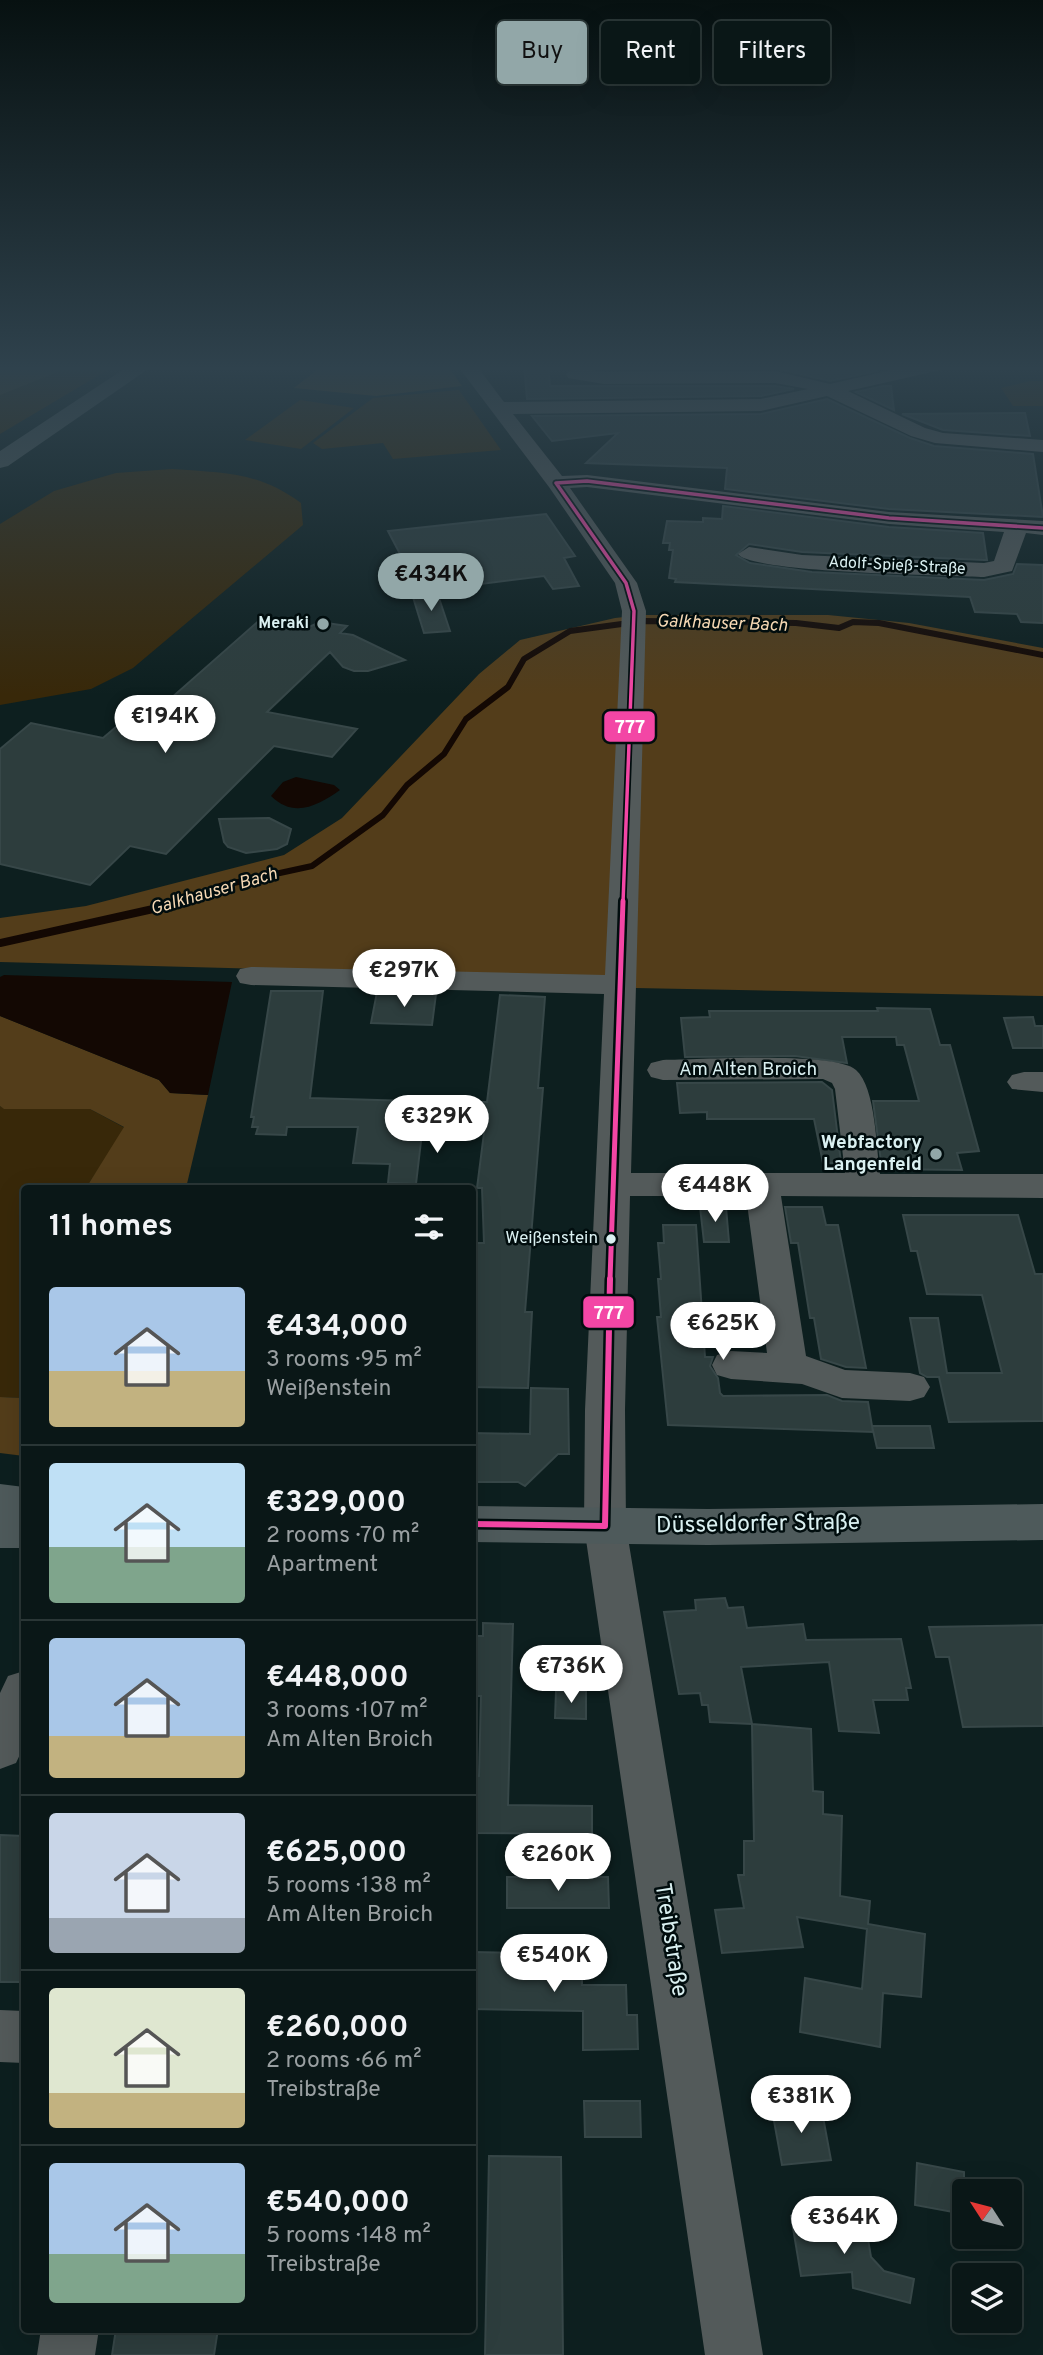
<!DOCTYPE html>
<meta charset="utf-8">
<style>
:root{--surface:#0a1717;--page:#132020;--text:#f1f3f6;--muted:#999fa1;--line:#2a3636;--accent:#92a7a8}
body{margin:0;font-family:Overpass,sans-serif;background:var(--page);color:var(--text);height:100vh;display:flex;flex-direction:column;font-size:26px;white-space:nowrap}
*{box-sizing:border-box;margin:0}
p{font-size:23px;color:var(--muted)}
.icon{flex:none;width:38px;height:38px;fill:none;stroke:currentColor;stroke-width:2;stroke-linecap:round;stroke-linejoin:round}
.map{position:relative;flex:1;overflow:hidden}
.panel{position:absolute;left:21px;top:1185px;width:455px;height:1148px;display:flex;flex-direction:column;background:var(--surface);border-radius:7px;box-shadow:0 7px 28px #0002,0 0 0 2px var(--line)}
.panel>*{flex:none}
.guide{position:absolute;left:497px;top:21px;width:441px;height:63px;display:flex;gap:14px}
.needle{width:46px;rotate:306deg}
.tools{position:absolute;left:952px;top:2179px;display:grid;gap:14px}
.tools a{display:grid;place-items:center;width:70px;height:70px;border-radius:7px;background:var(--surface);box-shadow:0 7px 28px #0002,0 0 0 2px var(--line);font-size:35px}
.price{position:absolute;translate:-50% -60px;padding:0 16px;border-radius:24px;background:#fff;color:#222;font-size:23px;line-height:46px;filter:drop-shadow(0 2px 4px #0008)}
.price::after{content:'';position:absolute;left:50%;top:42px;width:21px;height:16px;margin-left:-10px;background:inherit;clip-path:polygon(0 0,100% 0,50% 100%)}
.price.on{background:var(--accent);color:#111}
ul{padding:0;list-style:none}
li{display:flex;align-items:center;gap:21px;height:175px;padding:0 28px}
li+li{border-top:2px solid var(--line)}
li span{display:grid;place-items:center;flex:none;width:196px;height:140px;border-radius:7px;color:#555}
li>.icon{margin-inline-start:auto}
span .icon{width:84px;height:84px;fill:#fffc;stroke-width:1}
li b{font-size:30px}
h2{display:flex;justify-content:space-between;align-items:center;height:84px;padding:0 28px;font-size:30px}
.chip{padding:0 24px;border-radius:7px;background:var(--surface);box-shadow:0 7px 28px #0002,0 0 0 2px var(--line);font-size:24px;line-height:63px}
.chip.on{background:var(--accent);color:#111}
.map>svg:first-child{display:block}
.green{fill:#382809}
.forest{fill:#533d1a}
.water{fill:#130803}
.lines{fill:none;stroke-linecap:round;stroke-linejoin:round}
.stream-far1{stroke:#130803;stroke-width:6}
.stream{stroke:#130803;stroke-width:8}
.building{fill:#2d3d3d;stroke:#374748;stroke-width:2}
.minor{fill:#535a5a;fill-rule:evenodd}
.major{fill:#4e5a5b;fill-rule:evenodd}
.bus-1-far2-casing{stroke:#010d0e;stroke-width:7}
.bus-1-far1-casing{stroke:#010d0e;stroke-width:10}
.bus-1-casing{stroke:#010d0e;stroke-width:11}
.bus-1-far2{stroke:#f346a5;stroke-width:3.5}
.bus-1-far1{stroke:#f346a5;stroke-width:5}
.bus-1{stroke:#f346a5;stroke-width:6}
.poi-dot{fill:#92a7a8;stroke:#010d0e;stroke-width:2.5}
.bus-dot{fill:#daf0f1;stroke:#010d0e;stroke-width:2.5}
.labels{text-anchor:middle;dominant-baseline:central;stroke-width:5;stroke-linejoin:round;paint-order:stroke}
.far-street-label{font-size:16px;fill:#daf0f1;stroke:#010d0e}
.far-poi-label{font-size:16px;font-weight:bold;fill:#daf0f1;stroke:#010d0e;text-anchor:end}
.bus-label{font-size:17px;fill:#daf0f1;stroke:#010d0e;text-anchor:end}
.far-water-label{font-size:18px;font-style:italic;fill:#f5d8b4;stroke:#010d0e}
.street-label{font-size:19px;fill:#daf0f1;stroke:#010d0e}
.poi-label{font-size:19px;font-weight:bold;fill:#daf0f1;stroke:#010d0e;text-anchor:end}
.near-street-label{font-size:23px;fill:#daf0f1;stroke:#010d0e}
.line-badge{stroke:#010d0e;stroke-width:2.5}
.badge-label{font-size:19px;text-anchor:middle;font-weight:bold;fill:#fff}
</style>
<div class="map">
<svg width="1043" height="2355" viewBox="0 0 1043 2355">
<rect width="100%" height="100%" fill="#0d1f1f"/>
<path class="green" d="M0 365H116L0 434Z
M1030 381H1043V406H1013L1001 388Z
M459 390 501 450 393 459 383 443 322 449 313 443 373 398Z
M300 400 354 408 301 449 245 440Z
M172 469C224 473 257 471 301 503L303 525 133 668 91 689 0 705V524L54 491 116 473Z
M0 1106 5 1109H90L125 1128 86 1188H24V1398L0 1397Z"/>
<path class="forest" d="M0 365H75L0 395Z
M447 365 462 386 376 396 294 388 317 370 289 366Z
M643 615H828L909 623 1043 648V996L635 988 636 979 0 962V918L86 906 284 855 342 818 479 674 520 640 615 618Z
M0 1016 159 1080 170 1093 208 1095 186 1188H86L124 1127 90 1109H4L0 1106Z
M0 1397 24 1398V1456L0 1453Z"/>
<path class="water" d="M296 777 334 785 340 790C319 805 294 819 271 796L283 782Z
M4 975 232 982 208 1095 170 1093 159 1080 0 1016V977Z"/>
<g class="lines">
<path class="stream-far1" d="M185 903 220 886 312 866 383 815 407 785 444 754 466 719 508 687 524 659 570 631 644 621 796 623 839 628 853 622 879 623 1043 655"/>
<path class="stream" d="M0 943 189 901"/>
</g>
<path class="building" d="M524 365H548L550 386H775L794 389 761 396 527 399Z
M630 365H875L877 371 830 381 775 368 631 369Z
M883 386H891L894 410 856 392Z
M827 399 910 438 934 446 1033 454 1043 517 889 509 725 489 727 468 586 463 618 433 552 441 532 416 761 414Z
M1025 413 1030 436 943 430 902 414Z
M723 506 889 527 983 533 987 560H984L802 552 749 544 736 555 750 563 812 572 984 580 1013 574 1017 564 1043 565V623L1021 622 1017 614 975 612 970 597 675 582 676 579 669 578 673 550H669L670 543H663L667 521 703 522V518L722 519Z
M546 514 575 556 564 558 579 586 553 589 544 576 481 584 472 570 412 577 388 531Z
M437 592 450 631 424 633 412 594Z
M262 618 309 627 320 622 347 626 340 633 353 635 405 660 368 671H354L343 667 330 652 267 712 357 729 332 757 274 746 166 854 130 846 90 885 0 864V749L31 723 103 738 143 704 161 707Z
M269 818 291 829 287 844 277 849 246 853 228 847 224 842 219 819Z
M271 991H323L310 1098 445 1102H487L500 995 545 997 538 1088H543L525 1312H532L528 1388 472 1387V1252L476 1243H484L482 1188H477L485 1125 423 1124 416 1184 388 1183 390 1164 353 1163 358 1127H287L286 1135 256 1134 258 1127H252L254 1117H251Z
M377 992 436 994 432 1025 371 1023Z
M877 1008 930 1009 940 1045H950L979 1151 957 1153 962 1170 882 1169 873 1101H919L904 1045H897L896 1037H842L847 1063 795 1056 685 1057 681 1018 710 1017 709 1011H878Z
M1033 1017 1035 1026H1043V1048H1013L1004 1018Z
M822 1082 832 1090 841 1163H823L814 1119H707V1112L680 1113 677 1083Z
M700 1207H726L729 1242H704Z
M785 1207H822L826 1225H838L866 1368 846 1367 821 1359 814 1318H810L798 1243H791Z
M903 1215H1018L1035 1274H1043V1421L949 1422 939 1377H927L920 1373 910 1318H938L947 1373H1002L982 1295 927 1294 917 1251H911Z
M663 1225H696L705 1357H713L710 1366 718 1378 720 1393 723 1396 827 1395 842 1401 868 1402 873 1432 668 1425 657 1317H661L658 1279H661L658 1243H664Z
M531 1388 568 1389 569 1454H558L525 1486 518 1482H472V1433L530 1434Z
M872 1426H930L934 1448H877Z
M725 1598 728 1608 743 1607 747 1628 803 1624 806 1640 901 1639 911 1688H906L908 1700H873L879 1733 839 1731 829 1662 741 1667 752 1724 811 1729 813 1791 823 1792V1814L842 1816 840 1896 870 1901 868 1924 925 1934 921 1997 883 1993 880 2047 800 2032 805 1978 862 1989 867 1929 797 1917 803 1947 722 1953 715 1910 744 1908 738 1875H744V1841H754L752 1724 710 1722 708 1705H702L700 1693 679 1694 664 1612 696 1610 695 1600Z
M483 1623 513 1624 508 1805 592 1806V1834L472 1833V1776H479L481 1696H472V1636H483Z
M1043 1625V1726L963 1727 949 1657H936L929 1627Z
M556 1691H586V1719L555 1718Z
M0 1835 24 1836V1982H0Z
M507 1877H608L609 1908H507Z
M472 1952 582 1954V1985H626L627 2015H637L638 2049 583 2050V2011L472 2009Z
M584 2101H640L641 2137H585Z
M821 2106 831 2160 782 2165 772 2110Z
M489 2156 561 2157 563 2355H485Z
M917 2163 964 2172V2214L915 2205Z
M844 2212 849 2240 868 2239 871 2257 884 2271 914 2279 910 2303 853 2288 852 2272 801 2276 791 2216Z
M116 2329H218L214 2355H112Z"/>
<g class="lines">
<path class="minor" d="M457 365H476L504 402 761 399 808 389 775 383 604 384 568 378 566 374 575 368 604 372 775 371 830 384 913 365H947L945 369 848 391 925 428 943 433 1043 440V452L935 443 911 436 827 396 761 411 513 414 562 476 587 475 889 512 1043 521V535L1026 533 1012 571 984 577C950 575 751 573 738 554L749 547 802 555 984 563 994 561 1004 532 889 524 587 487 570 488 637 583 646 611 631 1173H845L835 1089 832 1083 823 1079 663 1080 651 1077 647 1070 651 1063 663 1060C697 1060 835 1051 856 1070 876 1088 876 1147 880 1174H1043V1198L781 1196 806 1356 845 1370 910 1373 924 1377 930 1387 924 1397 910 1401 842 1398 802 1384 731 1379 717 1375 712 1365 717 1355 731 1351 767 1353 746 1196H630L625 1410 626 1526 763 2355H705L584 1526 585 1410 604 994 251 985 240 983 236 976 240 969 251 967 605 975 622 611 615 583 549 487Z
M1024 1072H1043V1092L1012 1089 1007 1082 1012 1075Z
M24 1671V1746L16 1763 0 1769V1693L8 1676Z
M0 2010 24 2011V2063L0 2062Z
M41 2329H99L95 2355H37Z"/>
<path class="major" d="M130 365H154L8 466 0 468V451Z
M0 1484 24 1487V1548H0Z
M1043 1504V1540L708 1545 472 1542V1506L708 1509Z"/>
<defs>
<path id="bus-1-far2" d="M556 483 626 583 634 611 623 903
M556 483 587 481 889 518 1043 528"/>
<path id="bus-1-far1" d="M610 1280 623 901"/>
<path id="bus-1" d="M472 1524 605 1526
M605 1526 610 1279"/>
</defs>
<use href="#bus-1-far2" class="bus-1-far2-casing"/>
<use href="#bus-1-far1" class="bus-1-far1-casing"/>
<use href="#bus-1" class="bus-1-casing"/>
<use href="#bus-1-far2" class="bus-1-far2"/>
<use href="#bus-1-far1" class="bus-1-far1"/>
<use href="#bus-1" class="bus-1"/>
</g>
<linearGradient id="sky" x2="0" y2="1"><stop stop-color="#071111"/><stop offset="0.53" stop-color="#2f424d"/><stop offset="1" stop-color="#2f424d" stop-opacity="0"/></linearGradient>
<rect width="1043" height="695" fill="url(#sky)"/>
<g class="poi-dot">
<circle cx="323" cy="624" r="7"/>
<circle cx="936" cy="1154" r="7"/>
</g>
<circle class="bus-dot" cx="611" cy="1239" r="6"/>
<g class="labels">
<g class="far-street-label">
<text transform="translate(897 566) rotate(3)">Adolf-Spieß-Straße</text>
</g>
<g class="far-poi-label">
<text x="309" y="624">Meraki</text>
</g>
<g class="bus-label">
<text x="598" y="1239">Weißenstein</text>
</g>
<g class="far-water-label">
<text transform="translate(722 624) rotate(2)">Galkhauser Bach</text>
<text transform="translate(214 892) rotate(-16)">Galkhauser Bach</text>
</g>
<g class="street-label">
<text x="748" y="1070">Am Alten Broich</text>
</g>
<g class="poi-label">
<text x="922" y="1143">Webfactory<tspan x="922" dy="22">Langenfeld</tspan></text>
</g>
<g class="near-street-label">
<text transform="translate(758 1525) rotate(-1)">Düsseldorfer Straße</text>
<text transform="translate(670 1940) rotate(81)">Treibstraße</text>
</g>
</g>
<g class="line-badge">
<rect x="603" y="710" width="53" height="33" rx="7" fill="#f346a5"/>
<rect x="582" y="1295" width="53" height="34" rx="7" fill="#f346a5"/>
</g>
<g class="badge-label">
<text x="630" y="733">777</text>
<text x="609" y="1319">777</text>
</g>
</svg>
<div class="tools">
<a><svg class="needle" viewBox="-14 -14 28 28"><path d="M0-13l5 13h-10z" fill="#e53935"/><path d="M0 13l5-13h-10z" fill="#999fa1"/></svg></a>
<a><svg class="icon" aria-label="layers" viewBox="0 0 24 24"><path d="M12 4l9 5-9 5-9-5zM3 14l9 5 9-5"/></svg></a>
</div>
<b class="price on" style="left:431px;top:613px">€434K</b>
<b class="price" style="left:165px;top:755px">€194K</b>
<b class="price" style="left:404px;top:1009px">€297K</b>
<b class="price" style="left:437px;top:1155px">€329K</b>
<b class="price" style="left:715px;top:1224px">€448K</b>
<b class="price" style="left:723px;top:1362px">€625K</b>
<b class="price" style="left:571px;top:1705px">€736K</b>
<b class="price" style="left:558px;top:1893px">€260K</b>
<b class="price" style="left:554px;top:1994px">€540K</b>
<b class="price" style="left:801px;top:2135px">€381K</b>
<b class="price" style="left:844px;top:2256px">€364K</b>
<div class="guide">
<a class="chip on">Buy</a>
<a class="chip">Rent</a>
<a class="chip">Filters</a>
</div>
<section class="panel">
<h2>11 homes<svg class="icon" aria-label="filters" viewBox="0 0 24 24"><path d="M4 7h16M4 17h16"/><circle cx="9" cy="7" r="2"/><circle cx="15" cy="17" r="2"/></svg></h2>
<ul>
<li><span style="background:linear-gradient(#a9c7e8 60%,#c2b280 0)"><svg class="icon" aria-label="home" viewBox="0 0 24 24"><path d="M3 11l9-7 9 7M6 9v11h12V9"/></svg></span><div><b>€434,000</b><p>3 rooms · 95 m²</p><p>Weißenstein</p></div></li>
<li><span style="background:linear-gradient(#bfe0f5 60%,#7fa58c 0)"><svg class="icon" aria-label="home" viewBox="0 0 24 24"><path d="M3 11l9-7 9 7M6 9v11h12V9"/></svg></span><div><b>€329,000</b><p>2 rooms · 70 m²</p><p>Apartment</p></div></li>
<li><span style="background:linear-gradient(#a9c7e8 70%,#c2b280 0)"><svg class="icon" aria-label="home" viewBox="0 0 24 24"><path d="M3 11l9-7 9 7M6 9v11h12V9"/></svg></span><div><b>€448,000</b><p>3 rooms · 107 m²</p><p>Am Alten Broich</p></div></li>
<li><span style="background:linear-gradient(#c9d6e8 75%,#9aa5b1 0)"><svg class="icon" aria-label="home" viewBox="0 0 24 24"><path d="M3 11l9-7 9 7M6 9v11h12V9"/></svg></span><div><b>€625,000</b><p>5 rooms · 138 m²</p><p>Am Alten Broich</p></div></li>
<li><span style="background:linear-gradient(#dfe7d0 75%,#c2b280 0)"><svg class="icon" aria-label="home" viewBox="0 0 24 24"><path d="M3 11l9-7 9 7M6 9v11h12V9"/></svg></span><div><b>€260,000</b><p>2 rooms · 66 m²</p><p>Treibstraße</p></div></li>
<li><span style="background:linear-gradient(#a9c7e8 65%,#7fa58c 0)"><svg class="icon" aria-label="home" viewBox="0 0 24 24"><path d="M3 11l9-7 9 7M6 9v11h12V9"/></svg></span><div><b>€540,000</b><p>5 rooms · 148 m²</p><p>Treibstraße</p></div></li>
</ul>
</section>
</div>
